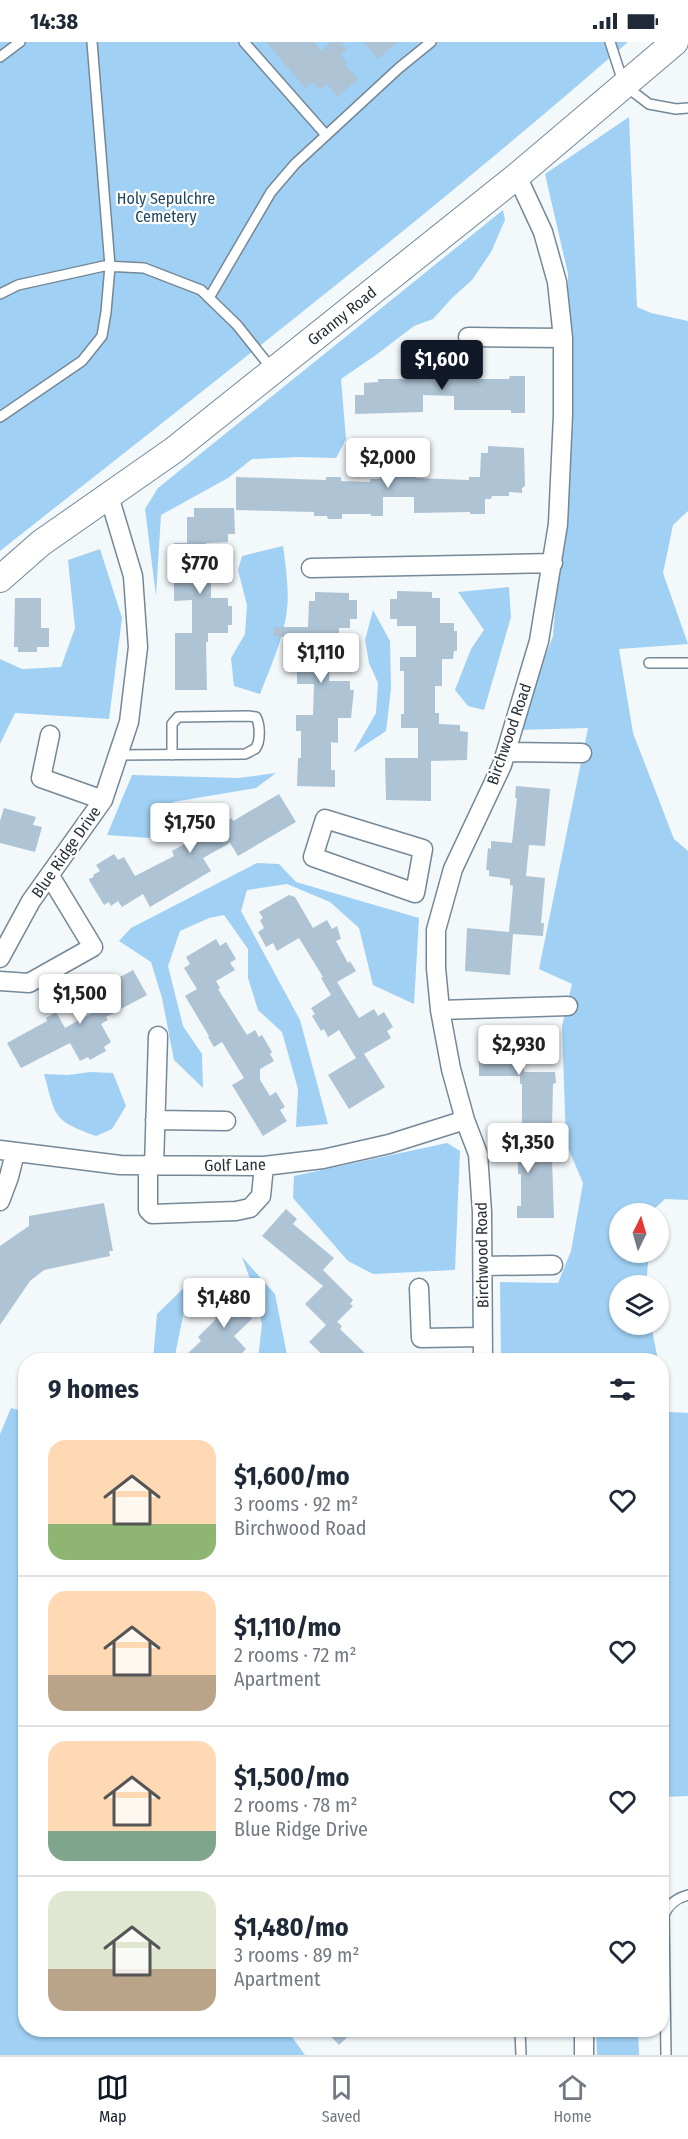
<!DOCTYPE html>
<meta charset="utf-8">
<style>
:root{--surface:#fff;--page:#f2f2f3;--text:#1f2937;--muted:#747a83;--line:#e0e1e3;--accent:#111827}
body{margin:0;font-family:"Fira Sans Condensed",sans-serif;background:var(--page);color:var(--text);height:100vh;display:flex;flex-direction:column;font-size:22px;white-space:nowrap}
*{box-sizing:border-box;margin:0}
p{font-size:20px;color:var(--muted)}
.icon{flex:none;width:33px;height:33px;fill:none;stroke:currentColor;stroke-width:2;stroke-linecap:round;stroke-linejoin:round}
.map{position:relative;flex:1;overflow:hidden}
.sheet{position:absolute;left:18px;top:1311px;width:651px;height:684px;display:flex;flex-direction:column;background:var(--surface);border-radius:24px;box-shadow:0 2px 4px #0004}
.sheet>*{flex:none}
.needle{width:39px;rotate:5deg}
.fabs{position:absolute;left:609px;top:1161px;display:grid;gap:12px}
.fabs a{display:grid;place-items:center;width:60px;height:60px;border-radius:50%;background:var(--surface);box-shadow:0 2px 4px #0004;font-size:30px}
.price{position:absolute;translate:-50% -51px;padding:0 14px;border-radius:6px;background:#fff;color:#222;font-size:20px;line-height:39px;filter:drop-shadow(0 2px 3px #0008)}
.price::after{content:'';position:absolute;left:50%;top:36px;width:18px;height:14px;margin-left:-9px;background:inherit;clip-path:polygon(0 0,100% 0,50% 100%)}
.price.active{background:var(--accent);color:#fff}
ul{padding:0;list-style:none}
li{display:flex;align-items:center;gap:18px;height:150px;padding:0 30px}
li+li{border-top:2px solid var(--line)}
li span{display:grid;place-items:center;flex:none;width:168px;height:120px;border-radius:18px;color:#555}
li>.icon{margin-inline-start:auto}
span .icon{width:72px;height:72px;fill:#fffc;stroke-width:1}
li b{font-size:26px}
h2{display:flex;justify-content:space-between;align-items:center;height:72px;padding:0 30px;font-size:26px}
.status{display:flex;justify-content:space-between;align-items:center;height:42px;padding:0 30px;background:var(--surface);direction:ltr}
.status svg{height:16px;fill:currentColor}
.tab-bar{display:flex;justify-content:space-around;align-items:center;height:84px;border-top:2px solid var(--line);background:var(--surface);font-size:16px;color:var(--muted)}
.tab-bar a{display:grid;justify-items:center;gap:3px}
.tab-bar .active{color:var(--accent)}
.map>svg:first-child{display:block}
.green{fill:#a0d0f3}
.building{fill:#aec3d4}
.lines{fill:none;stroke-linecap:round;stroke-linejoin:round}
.lane-casing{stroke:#748897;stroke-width:12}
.street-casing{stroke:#748897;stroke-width:21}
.secondary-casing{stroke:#748897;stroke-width:28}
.lane{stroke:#fff;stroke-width:9}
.street{stroke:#fff;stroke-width:18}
.secondary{stroke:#fff;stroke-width:26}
.labels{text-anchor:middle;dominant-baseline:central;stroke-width:4.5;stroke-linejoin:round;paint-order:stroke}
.park-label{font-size:16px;fill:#214660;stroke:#fff}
.street-label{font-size:16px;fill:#283137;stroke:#fff}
</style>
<div class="status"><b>14:38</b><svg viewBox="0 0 49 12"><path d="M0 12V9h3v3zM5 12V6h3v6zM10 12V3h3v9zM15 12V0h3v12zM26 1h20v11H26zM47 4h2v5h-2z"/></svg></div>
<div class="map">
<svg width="688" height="2013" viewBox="0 0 688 2013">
<rect width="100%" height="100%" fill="#f3f8fb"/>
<path class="green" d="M0 0H628C425 177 211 342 0 509Z
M629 75 637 265 651 271 688 279V469L673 483 663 531 688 602 619 607 633 691 674 797 688 809V1158L665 1157 652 1169 651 1171 620 1172V1210L649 1211 646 1243 620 1244V1282L651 1283 658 1318H501L500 1240 558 1241 571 1209 583 1141 566 1101 562 984 572 942 539 927 588 686 517 688 553 594 568 401V232L545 132Z
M503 168 505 178 491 210 472 238 453 255 433 277 414 284 376 313 341 337 346 397 336 416 298 415 252 417 228 436 161 473 156 554 145 467 158 446Z
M283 504C286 526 290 552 286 575 281 601 270 627 260 652L234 644 231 616 245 592 247 563 238 528 242 514Z
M100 507 122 576 109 677 15 671 0 702V617L22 627 61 625 75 586 68 518Z
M509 545 511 575 484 668 468 664 455 648 471 607 484 588 458 550Z
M373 568 390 599 391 647 386 689 353 711 376 671 378 641 369 621 365 598Z
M276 731 256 746 173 760 150 796 107 793 132 733 238 736Z
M257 821 279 822 296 840 419 876 414 962 373 943 359 886 330 860 287 842 247 848 241 869 300 978 328 1082 296 1085 298 1047 282 990 258 968 248 936V907L224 873 209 876 180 889 168 924 183 984 202 1012 203 1046 174 1018 162 956 151 920 119 899 131 886Z
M90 1030 113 1031 126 1064 112 1087 96 1094C52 1078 56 1075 44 1032L68 1033Z
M447 1101 460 1109 455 1228 373 1232 348 1219 293 1156 294 1134Z
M242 1215 275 1252 288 1318H258L262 1282 254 1248Z
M190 1240 174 1318H153L157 1272Z
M662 1334 669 1370 688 1371V1754L662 1755Z
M11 1366 26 1370V1988H287L305 2013H0V1392Z
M596 1988H638L639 2013H597Z"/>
<path class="building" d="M266 0H314L321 9 331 0H341L347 7 341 13 347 20 345 22 358 37 337 55 327 42 320 47 313 40 305 46Z
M363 0H398L378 17Z
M428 313H457V335H467V337H509L510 334H525V371H511V368H454V354L423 353V370L355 372V353H364V341L378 340V337H411V334H421V317L428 316Z
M488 404 524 406 525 444 522 446V451L509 450V454H492L491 457H485V472H470V470L414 471V455H383V474H371V472H342V477H328L327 474H314V470L236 468V435L326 438V435H341V439L370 440V437H380V418H387V415H408V418H416V436L469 438V435H480L481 411H488Z
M194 466H234L235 492H228V500L206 501V533H211V556H228V564H232V583H228V591H208V600H206L207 648H175V591H192V558L174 559V501H187V475H194Z
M397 549 432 550V556H440V581H454V589H457V609H454L453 617H442V644H435V671H439V682L460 683V689L468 690 467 718 431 719V759L386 758 385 716H418V686H401V672H404V629H400V615H416V584H397V577H390V557H397Z
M315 550 349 551V558H357V577H350V586H339V613H330L329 639H350V648H354L351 676H338V701L331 700V728H335V745L297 744 298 716H301V689H296V673H313L314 642H297V596L273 594 274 585H308L309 559H315Z
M15 556H41V586H49V605H37V610H18V605H14Z
M516 744 550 747 545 804 529 803 526 834 545 836 541 881H544L543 894 513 892 510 933 465 929 467 886 509 890 513 844 510 843V837L489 834V828H486L488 806 491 807V799L512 801 517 756H515Z
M279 752 296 780 238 814 230 801 203 816 211 829 150 865 143 852 122 865 118 859 111 864 109 860 104 863 90 840 89 837 94 835 93 833 100 829 96 823 114 812 118 818 124 815 135 834 174 814 172 809 190 799 182 785 189 781 187 779 205 768 207 771 213 767 222 782 232 776 233 779Z
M4 766 36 775 33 783 42 785 35 810 0 801V779Z
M289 853 295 855 313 886 327 878 332 887 337 884 341 897 336 899 348 921 350 919 356 929 337 940 359 976 374 967 378 974 384 970 393 985 387 989 391 996 364 1012 385 1045 349 1067 328 1033 356 1016 339 988 328 995 324 987 321 989 312 974 315 972 311 966 331 953 321 936 323 935 299 896 277 909 273 901 266 905 258 890 264 886 260 878 263 876 259 870Z
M216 897 220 904 226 900 236 917 230 921 235 928 216 939 220 946 218 947 247 993 255 988 259 995 262 993 272 1010 270 1012 274 1019 260 1027V1038L270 1054 276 1050 285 1065 280 1068 287 1079 263 1094 232 1043 244 1036 222 1000 214 1005 208 995 209 994 185 954 197 947 184 926 190 922 186 915Z
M133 928 147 953 106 975 108 978 101 982 111 1000 104 1005 106 1009 90 1018 88 1015 80 1019 70 1001 21 1026 7 1001 47 979 46 976 56 970 65 986 92 971 83 955Z
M479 992H524V1030H555L556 1041 553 1042 552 1086H522V1042H520V1034H479Z
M500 1087 530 1088V1117H552L554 1176H517V1164H521V1132H518V1120H497V1095H499Z
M104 1161 113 1209H109L110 1214 44 1228 30 1239 0 1283V1204L29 1184V1174Z
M286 1167 297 1177 293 1182 334 1216 323 1228 353 1258 350 1262 353 1264 337 1280 342 1284 340 1287 372 1318H328L309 1300 326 1283 305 1262 323 1244 262 1194Z
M233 1245 256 1269 250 1275 252 1277 234 1294 246 1307 241 1312 247 1318H192L187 1312 201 1299 198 1295 216 1277 208 1268 212 1264 210 1262 226 1247 228 1249Z
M325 1988H355L339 2003Z"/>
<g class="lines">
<defs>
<path id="lane" d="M244 0 326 93
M610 0 624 43 649 62 676 67 688 66
M0 15 20 0
M0 252 18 243 104 224 144 226 201 248 237 283 272 327
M209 256 271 150 295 122 399 26 431 0
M0 375 82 319 102 294 106 270 110 224 92 0
M649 621H688
M118 713 245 712C246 712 254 707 255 707 261 700 260 682 256 675L248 674 178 675 172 682V713
M520 1988 521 2013
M666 2013 664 1873C669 1862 676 1856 688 1853"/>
<path id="street" d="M468 295 563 296
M311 526 553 521
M50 693 41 736 103 758
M506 710 582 711
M325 777 423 807 415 851 313 815Z
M0 916 31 859 103 758 129 680 138 605 133 534 109 454
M0 939 29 941 93 905 50 834
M440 968 568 964
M155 1078 226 1079
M0 1108 120 1123 264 1124 323 1117 389 1102 465 1078
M148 1124V1168L152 1172 236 1169 250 1166 261 1154 264 1124
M154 1124 158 994
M0 1159 9 1135 15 1111
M483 1224 553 1223
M419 1246 421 1296 482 1295
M483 1318 482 1170 478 1112 465 1078 451 1027 440 968 436 926V888L453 827 502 723 539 599 558 482 563 373V296L557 240 543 190 517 134
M584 2013V1988"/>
<path id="secondary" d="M0 537 41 501 174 408 517 134 675 0"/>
</defs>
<use href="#lane" class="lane-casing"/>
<use href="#street" class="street-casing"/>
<use href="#secondary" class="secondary-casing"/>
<use href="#lane" class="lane"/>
<use href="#street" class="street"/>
<use href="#secondary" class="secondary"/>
</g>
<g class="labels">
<g class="park-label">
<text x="166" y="156">Holy Sepulchre<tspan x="166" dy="18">Cemetery</tspan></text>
</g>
<g class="street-label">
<text transform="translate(342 274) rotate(-39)">Granny Road</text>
<text transform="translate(509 692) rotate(-71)">Birchwood Road</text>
<text transform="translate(66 810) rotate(-55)">Blue Ridge Drive</text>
<text transform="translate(235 1123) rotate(-1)">Golf Lane</text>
<text transform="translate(482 1213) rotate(-91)">Birchwood Road</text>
</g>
</g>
</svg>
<div class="fabs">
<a><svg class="needle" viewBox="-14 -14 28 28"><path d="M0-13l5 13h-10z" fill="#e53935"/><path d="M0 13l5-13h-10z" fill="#747a83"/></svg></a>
<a><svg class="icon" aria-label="layers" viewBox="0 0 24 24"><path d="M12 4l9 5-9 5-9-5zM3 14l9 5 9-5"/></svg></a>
</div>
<b class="price active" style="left:442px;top:349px">$1,600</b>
<b class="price" style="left:388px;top:447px">$2,000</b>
<b class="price" style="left:200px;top:553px">$770</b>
<b class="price" style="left:321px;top:642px">$1,110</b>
<b class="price" style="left:190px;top:812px">$1,750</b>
<b class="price" style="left:80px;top:983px">$1,500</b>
<b class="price" style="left:519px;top:1034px">$2,930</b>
<b class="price" style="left:528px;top:1132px">$1,350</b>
<b class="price" style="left:224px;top:1287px">$1,480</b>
<section class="sheet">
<h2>9 homes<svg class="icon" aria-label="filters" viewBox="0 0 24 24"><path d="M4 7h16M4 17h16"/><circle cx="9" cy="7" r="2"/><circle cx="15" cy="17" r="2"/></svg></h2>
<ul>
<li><span style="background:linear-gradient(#ffd9b3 70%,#8fb573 0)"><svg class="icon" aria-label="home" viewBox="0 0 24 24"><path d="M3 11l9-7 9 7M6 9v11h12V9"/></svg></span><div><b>$1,600/mo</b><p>3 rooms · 92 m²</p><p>Birchwood Road</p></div><svg class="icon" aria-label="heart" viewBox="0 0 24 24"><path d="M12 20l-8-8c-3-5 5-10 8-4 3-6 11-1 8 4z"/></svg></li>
<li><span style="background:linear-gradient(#ffd9b3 70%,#b9a48a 0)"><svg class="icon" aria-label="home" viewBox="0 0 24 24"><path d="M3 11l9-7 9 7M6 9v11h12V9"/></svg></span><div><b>$1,110/mo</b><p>2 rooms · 72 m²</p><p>Apartment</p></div><svg class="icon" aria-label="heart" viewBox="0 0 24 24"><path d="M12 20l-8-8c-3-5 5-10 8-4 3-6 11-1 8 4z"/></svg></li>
<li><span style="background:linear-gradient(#ffd9b3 75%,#7fa58c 0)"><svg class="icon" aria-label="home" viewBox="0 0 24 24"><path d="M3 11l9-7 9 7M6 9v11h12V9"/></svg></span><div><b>$1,500/mo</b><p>2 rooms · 78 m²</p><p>Blue Ridge Drive</p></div><svg class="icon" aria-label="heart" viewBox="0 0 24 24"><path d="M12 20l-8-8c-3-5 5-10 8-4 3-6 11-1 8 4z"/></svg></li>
<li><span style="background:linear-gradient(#dfe7d0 65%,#b9a48a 0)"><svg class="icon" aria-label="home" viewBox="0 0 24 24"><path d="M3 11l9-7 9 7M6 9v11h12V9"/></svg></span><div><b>$1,480/mo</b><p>3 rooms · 89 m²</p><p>Apartment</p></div><svg class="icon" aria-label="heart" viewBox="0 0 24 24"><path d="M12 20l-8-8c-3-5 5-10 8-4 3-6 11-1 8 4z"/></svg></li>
</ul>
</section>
</div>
<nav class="tab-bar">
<a class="active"><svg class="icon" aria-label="map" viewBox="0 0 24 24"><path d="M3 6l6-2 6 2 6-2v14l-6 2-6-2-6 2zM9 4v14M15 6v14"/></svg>Map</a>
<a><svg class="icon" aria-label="saved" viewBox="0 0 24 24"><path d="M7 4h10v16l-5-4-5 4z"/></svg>Saved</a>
<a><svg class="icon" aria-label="home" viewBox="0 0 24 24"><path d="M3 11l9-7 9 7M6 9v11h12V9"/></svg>Home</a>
</nav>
